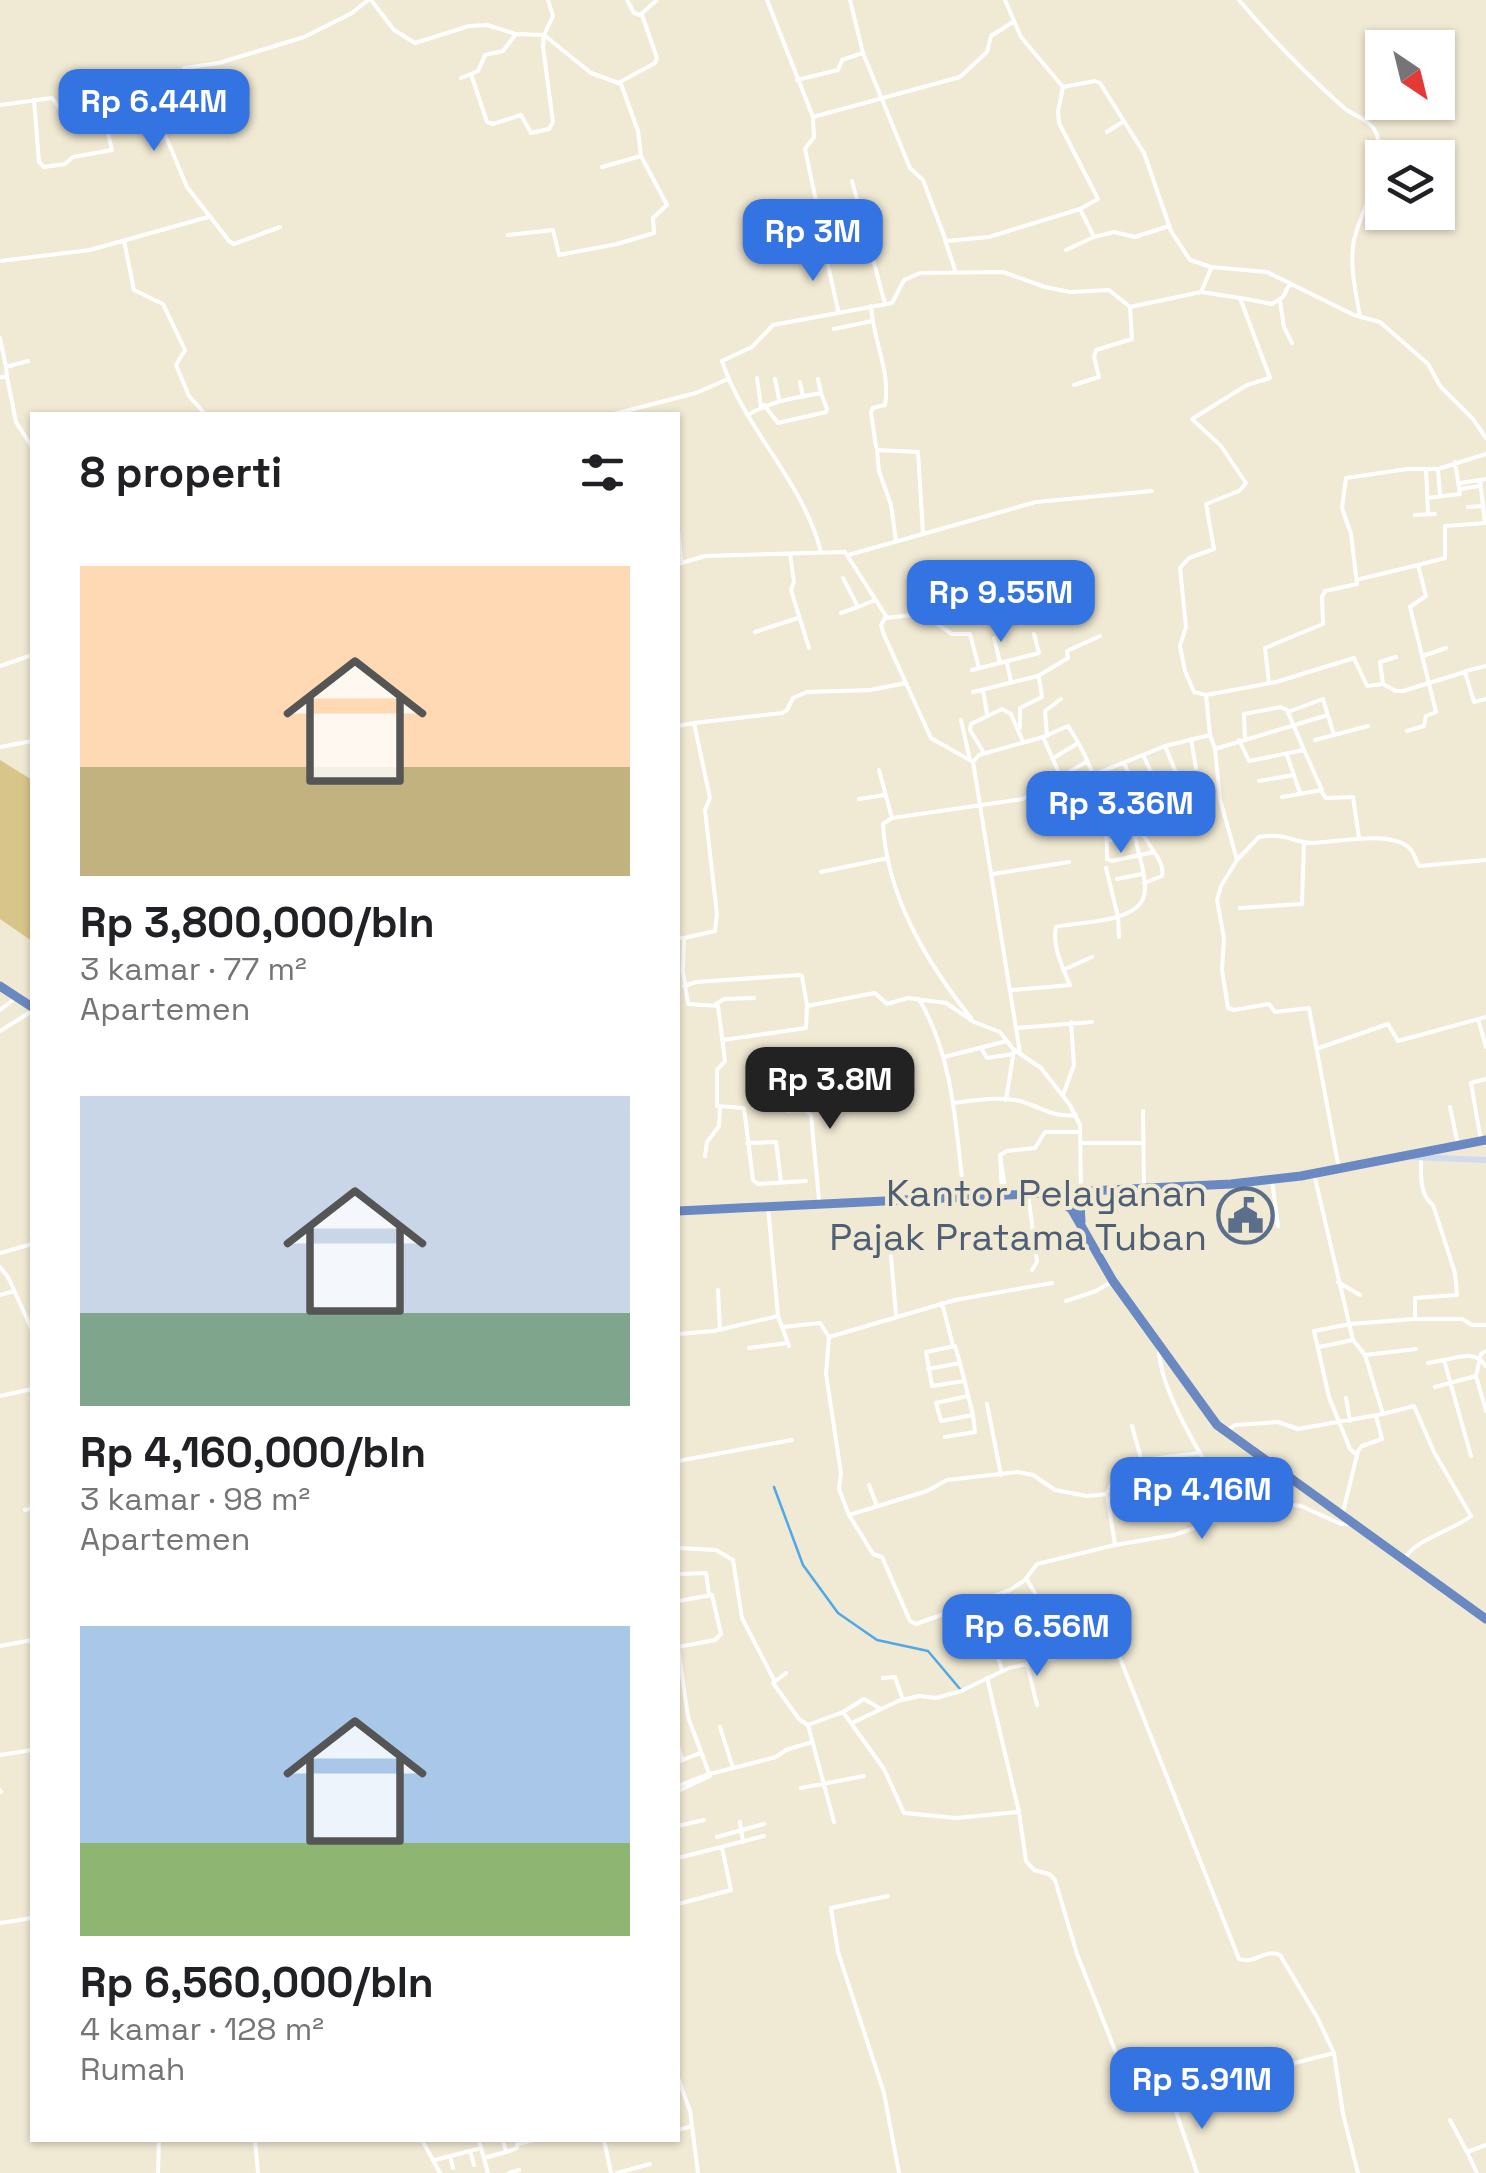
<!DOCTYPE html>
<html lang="id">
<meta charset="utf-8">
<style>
:root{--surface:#fff;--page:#f6f6f6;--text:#202124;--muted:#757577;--accent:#3374e2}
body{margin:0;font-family:"Space Grotesk",sans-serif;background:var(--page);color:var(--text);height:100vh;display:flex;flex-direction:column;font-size:38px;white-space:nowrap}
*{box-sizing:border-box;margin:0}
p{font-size:32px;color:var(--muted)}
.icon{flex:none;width:55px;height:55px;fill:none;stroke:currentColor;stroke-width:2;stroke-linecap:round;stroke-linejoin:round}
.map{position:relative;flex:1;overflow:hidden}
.drawer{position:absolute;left:30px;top:412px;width:650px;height:1730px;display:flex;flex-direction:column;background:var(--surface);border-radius:0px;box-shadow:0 2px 8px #0004}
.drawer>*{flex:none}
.needle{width:65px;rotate:145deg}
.controls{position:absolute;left:1365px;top:30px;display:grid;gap:20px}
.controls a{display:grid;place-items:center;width:90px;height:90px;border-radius:0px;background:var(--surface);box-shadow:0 2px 8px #0004;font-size:50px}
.price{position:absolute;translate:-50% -85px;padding:0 22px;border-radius:20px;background:var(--accent);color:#fff;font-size:32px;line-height:65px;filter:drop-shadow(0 2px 5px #0008)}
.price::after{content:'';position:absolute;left:50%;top:60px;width:30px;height:22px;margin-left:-15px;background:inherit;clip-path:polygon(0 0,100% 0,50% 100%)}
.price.active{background:#222;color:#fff}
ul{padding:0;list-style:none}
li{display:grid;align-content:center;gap:20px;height:530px;padding:0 50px}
li span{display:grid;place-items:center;height:310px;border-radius:0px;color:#555}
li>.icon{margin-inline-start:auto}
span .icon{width:180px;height:180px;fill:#fffc;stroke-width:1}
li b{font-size:42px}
h2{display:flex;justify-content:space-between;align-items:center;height:120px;padding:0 50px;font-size:42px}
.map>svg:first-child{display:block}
.green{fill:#d8c58a}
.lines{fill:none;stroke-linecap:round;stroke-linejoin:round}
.stream{stroke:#4fa8e7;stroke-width:2.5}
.street{stroke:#fff;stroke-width:4}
.secondary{stroke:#d2dbed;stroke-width:6}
.highway{stroke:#6a88c2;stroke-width:9}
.labels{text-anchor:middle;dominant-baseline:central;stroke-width:8;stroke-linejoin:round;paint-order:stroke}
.service-label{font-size:38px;fill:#4e5e75;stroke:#f0e9d3;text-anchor:end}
</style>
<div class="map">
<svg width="1486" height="2173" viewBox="0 0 1486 2173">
<rect width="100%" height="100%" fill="#f0e9d3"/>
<path class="green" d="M0 760 32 780V941L0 919Z"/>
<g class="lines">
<path class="stream" d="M774 1487 803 1565 838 1613 877 1640 928 1651 960 1689"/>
<path class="street" d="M371 0 394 30 415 43 469 26 487 25 516 34 544 35 591 73 621 84 638 131 641 156 667 205 653 218 654 233 617 244 559 255 553 230 508 235
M627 0 634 13 640 15 657 0
M767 0 813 117 814 137 805 149 819 215
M850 0 863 53 910 168 923 180 946 241 989 237 1080 209 1094 237 1114 232 1135 237 1169 226
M1005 0 1021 37 1063 87 1095 81 1100 83 1144 153 1171 231 1190 260 1211 267 1267 272 1354 315 1380 322 1428 364 1440 386 1473 419 1486 438
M1239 0C1271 38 1305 73 1342 106 1353 117 1371 118 1377 135 1388 172 1362 206 1354 240 1349 264 1356 293 1360 317
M115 72 128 109
M471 74 487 122 493 124 521 115 531 133 549 129 553 122 543 47 544 35 553 16 548 0
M461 78 478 71 485 55 503 51 516 34
M797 80 838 70 842 60 863 53
M620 82 655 63 657 58 642 15
M1063 87 1058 111 1059 123 1098 199 1080 209
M34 100 39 162 44 167 65 164 73 157 112 150 104 117
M148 101 150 95 180 80 184 68 219 63 304 37 352 13 368 0
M0 105 52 98 73 126 151 101 187 187 229 241 234 244 280 227
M813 117 960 77 987 52 991 36 1013 22
M1107 132 1124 121
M602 167 641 156
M852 181 885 304
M945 240 956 273
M124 241 134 290 163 304 185 350 176 365 189 396 206 415
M824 247 838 310
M1066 250 1094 237
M0 261 90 250 208 217
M1201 292 1211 269
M1241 298 1272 304 1283 297 1290 283
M1280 301 1284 327 1292 343
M834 329 872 321
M0 338 6 367
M0 377H7L6 367 28 361
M7 377 16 422 32 447
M757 378 761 407
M775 379 779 399
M818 379 821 393
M800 382 803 397
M1074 385 1099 377 1094 357 1096 350 1132 339 1130 307
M610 415 696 393 728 379
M748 415C771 401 794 398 821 393L827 409 826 412 778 423 764 405
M877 450 879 471 891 505 896 541
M1426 469 1428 514
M1438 469 1440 494
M1460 483 1480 480
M1460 489 1480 486
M1427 498 1460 494 1455 462
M1468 507 1483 506
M32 513V514
M1415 515 1435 514
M1485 523 1480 480 1486 479
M678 530 681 560
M923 534 1036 502 1152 491
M821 552C803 481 745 430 722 361L752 347 773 325 892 303 904 280 920 273 1003 272 1045 287 1070 292 1109 290 1130 307 1201 292 1240 298 1270 378 1247 385 1192 419 1221 446 1246 483 1239 491 1206 504 1214 549 1189 558 1180 568 1186 627 1180 646 1185 671 1194 692 1206 695 1210 735 1165 746 1093 775
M790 554 794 582 791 590 809 648
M848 555 923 534 918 452 878 450 876 447 871 412 873 408 885 405C891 372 873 340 871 306
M678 564 705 556 845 552 886 616 881 625 884 635 931 738 973 762
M843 578 858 607 875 600
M1360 579 1418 565
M841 613 858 607
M886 618 922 614 952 634H970L979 668
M755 632 798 618
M994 638 1000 663
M1423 656 1446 648
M1007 663 1011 682
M0 666 32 655
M972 670 1039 653 1034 634
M1466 671 1486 666
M1269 683 1265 648 1323 624 1322 597 1325 591 1357 584 1351 534 1342 508 1346 478 1407 469H1438L1486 454
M1383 684 1380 662 1396 657
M983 690 987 714
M973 692 1038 676 1068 658 1067 651 1100 636
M1206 695 1276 682 1354 658 1367 686 1383 684 1396 691H1403L1465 672 1474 702 1486 699
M1288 712 1323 699 1334 735
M961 720 970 760
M678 726 694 723
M1020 728V708L1042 697 1039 678
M1407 731 1424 726 1426 716 1436 712 1410 607 1426 596 1418 565 1445 558V526L1486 523
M1210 735 1215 749 1328 715
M1047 736 1045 711 1061 699
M1043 737 1069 795 1095 783
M1245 738 1244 714 1281 707 1287 710 1304 750
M1191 739 1196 768
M1239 740 1249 761 1304 750 1322 790 1282 797
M1315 740 1368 726
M1165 746 1177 775
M0 747 32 741
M1215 749 1220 799 1237 860 1221 886 1217 900 1224 938 1222 970 1228 1008 1234 1010 1269 1004 1275 1012 1309 1008 1339 1169
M984 753 970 730 971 724 1002 709 1011 714 1023 742
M1143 755 1155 780
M1287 755 1300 793
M1052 759 1078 743
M973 762 979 755 1043 737 1068 726C1096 768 1108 811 1107 859L1112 861 1154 852C1159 858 1164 868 1162 876L1144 883
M973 762 1020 1053
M1124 763 1136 789
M879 770 892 818
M1103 772 1114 796
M1259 781 1294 775
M1321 791 1326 798 1353 797 1359 838
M859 799 885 795
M1135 822 1154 852
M1110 840 1135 835V822L1129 812
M1237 860 1259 837C1285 832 1294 843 1313 843 1337 842 1387 831 1407 846 1414 850 1415 860 1419 866L1486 860
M1106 868 1118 917 1119 937
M821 872 888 858
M993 874 1069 862
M1117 879 1142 874
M1240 908 1302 904 1304 842
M678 938H684L683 971 688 1004 718 1006 725 1061 717 1070V1106L744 1108 753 1180 758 1184 806 1181
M684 938 715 931 717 914 705 810 710 798 694 723 782 713 787 710 793 698 807 692 870 690 906 683
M1063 970 1092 957
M684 986 696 982 799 975 802 976 807 1006
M1012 990 1070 985C1062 967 1052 945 1056 927 1079 921 1144 924 1145 890 1146 872 1137 852 1135 835L1142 834
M919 999C954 1058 956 1130 964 1197
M716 1004 724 999 754 998
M0 1010 17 997
M971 1018C927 963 887 897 883 824L892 818 1023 799 1086 762
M1478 1019 1486 1047
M1017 1028 1092 1022
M0 1031 32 1011
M723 1040 806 1028 807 1006 869 994 875 993 887 1004 908 998 946 1003 974 1022 1000 1032 1013 1049 1041 1068 1070 1105 1080 1125 1081 1191
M981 1048 987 1058 1013 1054
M1319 1048 1388 1024 1398 1041 1486 1017
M944 1057 1007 1041
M1063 1095 1074 1065 1071 1022
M1006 1100 1014 1050
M954 1103C975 1100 1000 1096 1020 1101 1041 1107 1053 1118 1076 1115
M1450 1107 1458 1145
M787 1111 805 1110 811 1115 819 1200
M1143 1111 1144 1189
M1481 1141 1471 1083 1486 1079
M747 1143 776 1142 781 1182
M1082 1143H1142
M1000 1155 1007 1151 1035 1148 1045 1132H1080
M1000 1155 1006 1195
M705 1156 707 1142 719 1126 720 1107
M1000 1156 1002 1191
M1421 1157C1421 1173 1419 1195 1433 1205L1455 1273 1457 1295 1415 1298V1319H1462L1472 1325H1486
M1314 1174 1353 1340 1365 1355 1383 1414 1414 1406 1434 1452 1471 1516C1454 1530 1413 1540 1405 1559
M1272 1180 1278 1226
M1028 1194 1037 1262 1032 1270
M768 1207 778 1316 789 1346
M890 1244 896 1315
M0 1253 32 1244
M0 1267 8 1277 32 1330
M1338 1282 1360 1295
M1052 1283 955 1300 829 1337 826 1374 841 1473 839 1489 849 1515 927 1491 947 1480 1018 1472 1033 1475 1055 1490 1087 1496 1107 1494C1120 1454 1162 1459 1199 1453
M718 1290 720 1330
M0 1295 14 1291
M1066 1301 1096 1291 1113 1281
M942 1303 953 1346
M783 1327 820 1323 829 1337
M678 1334 714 1331 778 1316
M1319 1347 1353 1340
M749 1348 788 1343
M1159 1351C1160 1390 1204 1462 1226 1495L1301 1506 1341 1524H1352
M1365 1355 1416 1349
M1444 1360C1460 1357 1475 1350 1486 1366
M1428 1363 1444 1360 1471 1456
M928 1369 960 1363
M1476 1376 1481 1354 1486 1351
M964 1381 932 1386 926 1352 955 1346C962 1368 967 1392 973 1415
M1435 1387 1476 1376 1486 1411
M0 1396 32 1389
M1346 1398 1350 1421
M987 1404 1001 1475
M1132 1426 1142 1462
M1228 1430 1235 1425 1278 1422 1298 1429 1383 1414
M945 1437 975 1432 973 1415 941 1421 936 1403 968 1396
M1357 1455 1350 1449 1329 1397 1314 1331 1350 1324 1414 1319
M678 1461 792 1440
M869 1485 877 1506
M25 1510 32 1508
M1343 1512 1358 1451 1362 1446 1382 1439 1376 1416
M849 1515 873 1554 882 1557 910 1621 916 1624 1010 1590 1025 1580 1037 1564 1115 1545 1107 1494
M1115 1545 1174 1535 1230 1516 1232 1508 1227 1497
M678 1548 716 1550 733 1560 742 1618 774 1680
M681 1574 706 1573 709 1594
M1026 1578 1036 1595 1047 1637 1032 1653 1027 1664 1037 1705
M678 1601 712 1595 721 1634 715 1640 678 1647
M981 1637 994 1645 1002 1670
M0 1646 32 1640
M678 1647 688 1717 710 1776
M786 1673 773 1683 799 1719 808 1725
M883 1678 895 1677 903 1700
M987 1678 1019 1812 1026 1861 1034 1870 1049 1874 1055 1880 1077 1954 1131 2091 1136 2095 1172 2100 1197 2173
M843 1712 864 1699 881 1709
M852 1723 898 1701 919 1696 936 1698 961 1691 1009 1668 1103 1647 1116 1648 1239 1959C1253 1965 1266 1948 1280 1955L1317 2017 1334 2053
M720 1727 733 1768
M678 1746 682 1760
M0 1755 32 1750
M678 1762 700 1753
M678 1786 706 1775 776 1757 786 1750 812 1742
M801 1788 864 1776
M0 1790 1 1792
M678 1791 710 1776
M740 1822 743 1842
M834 1822 808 1725 843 1712 884 1769 904 1813 957 1818 1019 1812
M678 1826 704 1820
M717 1837 764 1824
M678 1858 764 1836
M888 1896 831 1908 838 1952 884 2093 899 2173
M32 1901V1902
M678 1904 731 1890 722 1848
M0 1923 32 1918
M1256 2073 1334 2053 1343 2114 1358 2173
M678 2078 690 2111 698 2173
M1450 2120 1467 2152
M678 2130 692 2126
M255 2140 258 2173
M422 2140 440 2173
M604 2140 611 2173
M481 2148 488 2173
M470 2151 474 2165
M506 2152 517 2148V2144L534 2140
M450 2156 453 2168
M484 2158 506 2152 503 2140
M435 2160 481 2148 479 2140
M158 2173 159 2140
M509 2173 519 2170
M617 2173 650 2164
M1477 2173 1467 2152 1486 2145"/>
<path class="secondary" d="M1412 1157 1486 1160"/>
<path class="highway" d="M0 986 32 1007
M1053 1193 1072 1210 1113 1281 1217 1425 1486 1619
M678 1211 1231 1184 1301 1176 1486 1140
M1081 1222 1080 1203 1091 1192"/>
</g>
<defs>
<symbol id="civic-ring" viewBox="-11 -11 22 22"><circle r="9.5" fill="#f0e9d3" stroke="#5c6f8a" stroke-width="1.5"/><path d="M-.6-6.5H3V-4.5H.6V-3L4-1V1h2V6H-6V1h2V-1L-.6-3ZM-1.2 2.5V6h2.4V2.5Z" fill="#5c6f8a"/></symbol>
</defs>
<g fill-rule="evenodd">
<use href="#civic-ring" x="1214" y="1184" width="63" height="63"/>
</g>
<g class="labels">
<g class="service-label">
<text x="1207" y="1193">Kantor Pelayanan<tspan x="1207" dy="44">Pajak Pratama Tuban</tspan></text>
</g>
</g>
</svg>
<div class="controls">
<a><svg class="needle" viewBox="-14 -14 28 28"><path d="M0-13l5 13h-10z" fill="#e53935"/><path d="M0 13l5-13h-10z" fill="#757577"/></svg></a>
<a><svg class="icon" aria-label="layers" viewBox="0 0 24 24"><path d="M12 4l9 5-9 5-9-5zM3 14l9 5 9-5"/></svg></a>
</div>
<b class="price" style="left:154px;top:154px">Rp 6.44M</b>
<b class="price" style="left:813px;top:284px">Rp 3M</b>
<b class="price" style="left:1001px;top:645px">Rp 9.55M</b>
<b class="price" style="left:1121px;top:856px">Rp 3.36M</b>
<b class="price active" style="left:830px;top:1132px">Rp 3.8M</b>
<b class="price" style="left:1202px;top:1542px">Rp 4.16M</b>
<b class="price" style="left:1037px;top:1679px">Rp 6.56M</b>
<b class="price" style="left:1202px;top:2132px">Rp 5.91M</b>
<section class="drawer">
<h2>8 properti<svg class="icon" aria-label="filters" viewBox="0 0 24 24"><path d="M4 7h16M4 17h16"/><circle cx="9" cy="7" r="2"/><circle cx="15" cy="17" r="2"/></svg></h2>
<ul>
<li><span style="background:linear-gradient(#ffd9b3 65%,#c2b280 0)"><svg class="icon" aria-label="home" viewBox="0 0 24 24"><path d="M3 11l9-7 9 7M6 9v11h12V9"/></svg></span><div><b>Rp 3,800,000/bln</b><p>3 kamar · 77 m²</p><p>Apartemen</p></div></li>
<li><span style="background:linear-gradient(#c9d6e8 70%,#7fa58c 0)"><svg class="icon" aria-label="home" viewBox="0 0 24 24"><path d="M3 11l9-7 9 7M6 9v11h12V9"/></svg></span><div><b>Rp 4,160,000/bln</b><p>3 kamar · 98 m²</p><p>Apartemen</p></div></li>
<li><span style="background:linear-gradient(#a9c7e8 70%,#8fb573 0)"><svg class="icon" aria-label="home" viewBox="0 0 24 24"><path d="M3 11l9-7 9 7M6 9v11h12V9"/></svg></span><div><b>Rp 6,560,000/bln</b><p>4 kamar · 128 m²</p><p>Rumah</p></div></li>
</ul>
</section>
</div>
